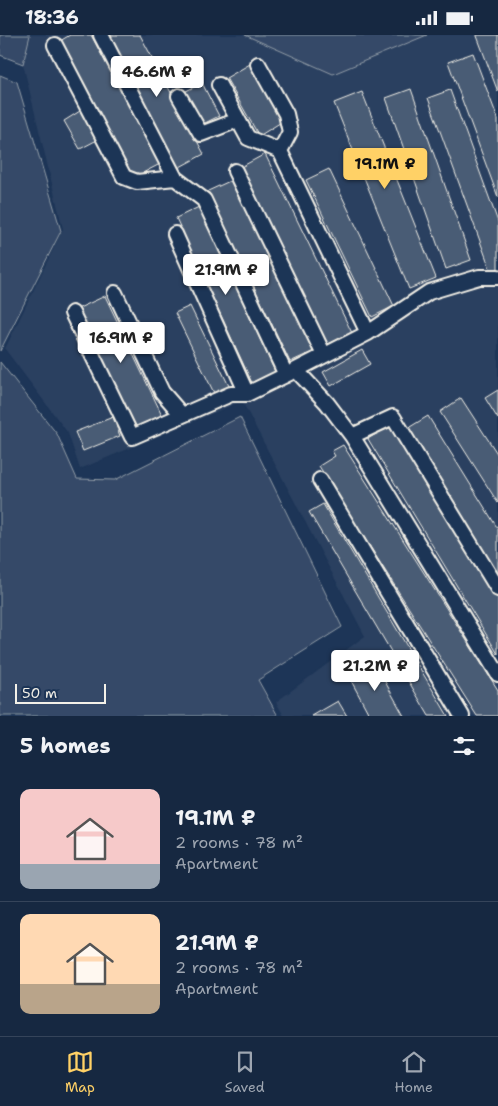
<!DOCTYPE html>
<meta charset="utf-8">
<style>
:root{--surface:#162841;--page:#1f3048;--text:#f1f3f6;--muted:#9ea6b1;--line:#35445a;--accent:#ffd166}
body{margin:0;font-family:"Shantell Sans",sans-serif;background:var(--page);color:var(--text);height:100vh;display:flex;flex-direction:column;font-size:19px;white-space:nowrap}
*{box-sizing:border-box;margin:0}
p{font-size:16px;color:var(--muted)}
.icon{flex:none;width:28px;height:28px;fill:none;stroke:currentColor;stroke-width:2;stroke-linecap:round;stroke-linejoin:round}
.map{position:relative;height:681px;overflow:hidden}
.side{display:flex;flex-direction:column;background:var(--surface);flex:1}
.side>*{flex:none}
.scale{position:absolute;left:15px;bottom:12px;width:91px;box-sizing:border-box;padding-left:5px;border:2px solid #f4f1e8;border-top:0;font-size:14px;line-height:18px;white-space:nowrap;color:#f4f1e8;-webkit-text-stroke:4px #1d3557;paint-order:stroke}
.price{position:absolute;translate:-50% -42px;padding:0 11px;border-radius:5px;background:#fff;color:#222;font-size:16px;line-height:32px;filter:drop-shadow(0 1px 2px #0008)}
.price::after{content:'';position:absolute;left:50%;top:30px;width:15px;height:11px;margin-left:-8px;background:inherit;clip-path:polygon(0 0,100% 0,50% 100%)}
.price.current{background:var(--accent);color:#111}
ul{padding:0;list-style:none}
li{display:flex;align-items:center;gap:15px;height:125px;padding:0 20px}
li+li{border-top:1px solid var(--line)}
li span{display:grid;place-items:center;flex:none;width:140px;height:100px;border-radius:10px;color:#555}
li>.icon{margin-inline-start:auto}
span .icon{width:60px;height:60px;fill:#fffc;stroke-width:1}
li b{font-size:21px}
h2{display:flex;justify-content:space-between;align-items:center;height:60px;padding:0 20px;font-size:21px}
.status{display:flex;justify-content:space-between;align-items:center;height:35px;padding:0 25px;background:var(--surface);direction:ltr}
.status svg{height:14px;fill:currentColor}
.dock{display:flex;justify-content:space-around;align-items:center;height:70px;border-top:1px solid var(--line);background:var(--surface);font-size:14px;color:var(--muted)}
.dock a{display:grid;justify-items:center;gap:2px}
.dock .current{color:var(--accent)}
.map>svg:first-child{display:block}
.built{fill:#2a4060}
.green{fill:#354a67;stroke:#949ea8}
.building{fill:#485b74;stroke:#f4f1e8}
.lines{fill:none;stroke-linecap:round;stroke-linejoin:round}
.minor-casing{stroke:#f4f1e8;stroke-width:18}
.minor{stroke:#1d3557;stroke-width:14}
</style>
<div class="status"><b>18:36</b><svg viewBox="0 0 49 12"><path d="M0 12V9h3v3zM5 12V6h3v6zM10 12V3h3v9zM15 12V0h3v12zM26 1h20v11H26zM47 4h2v5h-2z"/></svg></div>
<div class="map">
<svg width="498" height="681" viewBox="0 0 498 681">
<rect width="100%" height="100%" fill="#1d3557"/>
<filter id="ink" filterUnits="userSpaceOnUse"><feTurbulence type="fractalNoise" baseFrequency=".02" numOctaves="2"/><feDisplacementMap in="SourceGraphic" scale="10" xChannelSelector="R" yChannelSelector="G"/><feConvolveMatrix kernelMatrix="1 2 1 2 8 2 1 2 1" color-interpolation-filters="sRGB"/></filter>
<g filter="url(#ink)">
<path class="built" d="M30 0H245L333 39 427 0H498V681H284L276 667 365 601 242 366 80 434 68 398 5 314 63 194 23 29Z"/>
<path class="green" d="M0 0H30L23 29 0 20Z
M245 0H427L333 39Z
M0 40 17 47 61 196 0 316Z
M0 327 57 399 77 444 115 445 240 382 342 592 258 645 278 681H0Z"/>
<path class="building" d="M70 0H91L160 129 133 143 60 6Z
M106 0H140L204 119 178 133Z
M477 0H498V57L477 1Z
M473 18 498 84V162L448 27Z
M250 29 283 86 259 101 226 43Z
M202 48 219 81 199 91 182 58Z
M411 54 471 225 446 234 386 63Z
M450 55 498 187V236L492 239 428 63Z
M362 57 436 243 409 254 334 68Z
M80 76 97 105 80 114 64 86Z
M265 119 352 298 326 310 241 132Z
M329 134 394 271 372 282 306 145Z
M232 145 316 315 290 327 208 156Z
M199 172 276 339 253 350 176 183Z
M105 261 164 384 137 397 77 274Z
M190 271 229 351 214 358 175 278Z
M362 315 370 329 331 351 323 337Z
M498 355V384L485 363Z
M461 363 498 420V468L440 377Z
M428 381 498 494V545L405 395Z
M113 382 120 401 83 416 75 397Z
M392 389 498 563V619L368 404Z
M343 410 498 655V681H477L319 431 335 421 332 416Z
M323 469 448 681H429L309 477Z
M373 625 404 681H370L348 640Z
M338 666 347 681H312Z"/>
<g class="lines">
<defs>
<path id="minor" d="M101 0 175 143 204 165 286 340
M55 10 124 142 137 147 175 143
M258 29 286 79 290 97 280 116
M219 50 248 103 280 116 368 298
M179 61 201 99 238 85
M235 136 324 320
M175 199 247 359
M115 258 162 357 182 380
M72 278 132 402 231 359H247L296 335 327 368 352 401
M296 335 368 298 429 257 479 242H498
M320 445 462 681
M498 554 393 382 352 401 498 639"/>
</defs>
<use href="#minor" class="minor-casing"/>
<use href="#minor" class="minor"/>
</g>
</g>
</svg>
<div class="scale">50 m</div>
<b class="price" style="left:157px;top:63px">46.6M ₽</b>
<b class="price current" style="left:385px;top:155px">19.1M ₽</b>
<b class="price" style="left:226px;top:261px">21.9M ₽</b>
<b class="price" style="left:121px;top:329px">16.9M ₽</b>
<b class="price" style="left:375px;top:657px">21.2M ₽</b>
</div>
<section class="side">
<h2>5 homes<svg class="icon" aria-label="filters" viewBox="0 0 24 24"><path d="M4 7h16M4 17h16"/><circle cx="9" cy="7" r="2"/><circle cx="15" cy="17" r="2"/></svg></h2>
<ul>
<li><span style="background:linear-gradient(#f6c9c9 75%,#9aa5b1 0)"><svg class="icon" aria-label="home" viewBox="0 0 24 24"><path d="M3 11l9-7 9 7M6 9v11h12V9"/></svg></span><div><b>19.1M ₽</b><p>2 rooms · 78 m²</p><p>Apartment</p></div></li>
<li><span style="background:linear-gradient(#ffd9b3 70%,#b9a48a 0)"><svg class="icon" aria-label="home" viewBox="0 0 24 24"><path d="M3 11l9-7 9 7M6 9v11h12V9"/></svg></span><div><b>21.9M ₽</b><p>2 rooms · 78 m²</p><p>Apartment</p></div></li>
</ul>
</section>
<nav class="dock">
<a class="current"><svg class="icon" aria-label="map" viewBox="0 0 24 24"><path d="M3 6l6-2 6 2 6-2v14l-6 2-6-2-6 2zM9 4v14M15 6v14"/></svg>Map</a>
<a><svg class="icon" aria-label="saved" viewBox="0 0 24 24"><path d="M7 4h10v16l-5-4-5 4z"/></svg>Saved</a>
<a><svg class="icon" aria-label="home" viewBox="0 0 24 24"><path d="M3 11l9-7 9 7M6 9v11h12V9"/></svg>Home</a>
</nav>
